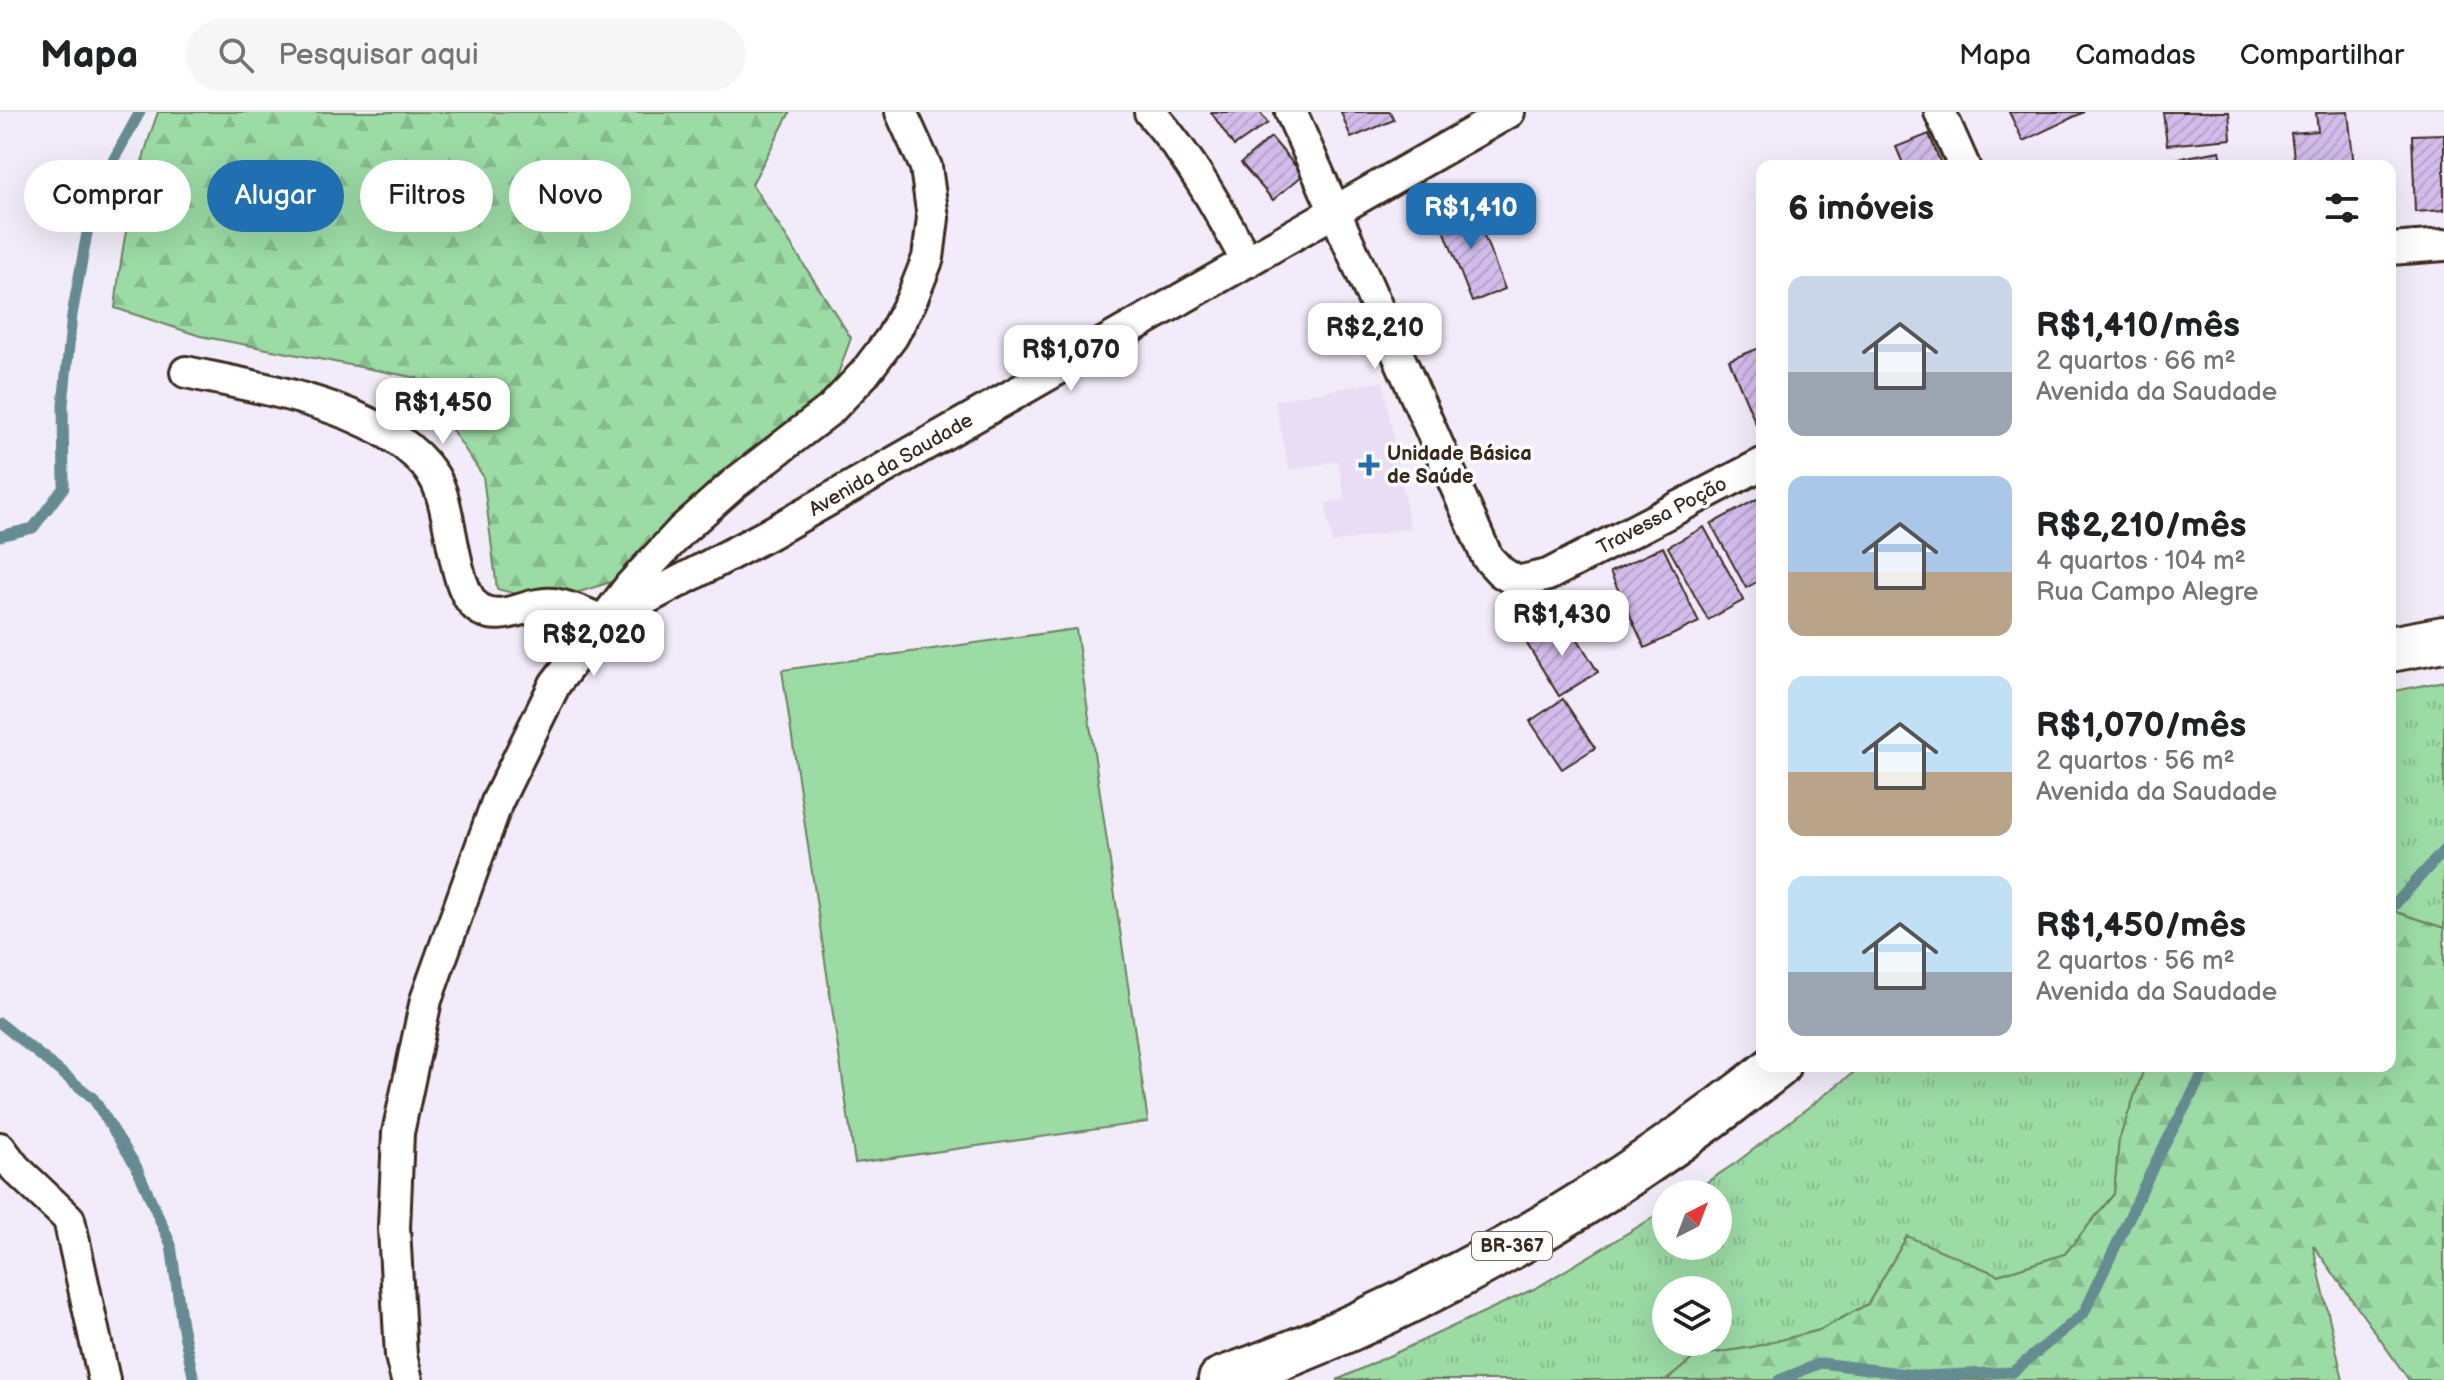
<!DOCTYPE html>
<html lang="pt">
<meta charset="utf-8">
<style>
:root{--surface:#fff;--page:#f6f6f6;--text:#202124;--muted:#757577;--line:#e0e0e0;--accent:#1f6fb2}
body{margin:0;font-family:"Balsamiq Sans",sans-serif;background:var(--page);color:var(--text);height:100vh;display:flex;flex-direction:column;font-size:30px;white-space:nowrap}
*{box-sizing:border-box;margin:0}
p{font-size:26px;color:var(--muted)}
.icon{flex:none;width:44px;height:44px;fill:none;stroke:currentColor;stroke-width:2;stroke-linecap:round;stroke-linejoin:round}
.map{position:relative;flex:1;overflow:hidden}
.drawer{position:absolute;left:1756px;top:48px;width:640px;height:912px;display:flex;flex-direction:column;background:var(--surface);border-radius:16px;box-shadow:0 8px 32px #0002}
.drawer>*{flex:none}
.hud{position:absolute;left:24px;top:48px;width:760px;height:72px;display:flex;gap:16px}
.needle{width:52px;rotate:42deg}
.fabs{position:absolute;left:1652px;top:1068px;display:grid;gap:16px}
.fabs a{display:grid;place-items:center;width:80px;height:80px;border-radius:50%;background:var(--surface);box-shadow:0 8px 32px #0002;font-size:40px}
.price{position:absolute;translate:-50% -68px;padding:0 18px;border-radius:16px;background:#fff;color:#222;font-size:26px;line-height:52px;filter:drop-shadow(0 2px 4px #0008)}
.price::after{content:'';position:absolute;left:50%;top:48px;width:24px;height:18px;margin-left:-12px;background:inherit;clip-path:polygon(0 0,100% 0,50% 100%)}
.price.on{background:var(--accent);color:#fff}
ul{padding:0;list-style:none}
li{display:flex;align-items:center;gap:24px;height:200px;padding:0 32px}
li span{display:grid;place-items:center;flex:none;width:224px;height:160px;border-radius:16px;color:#555}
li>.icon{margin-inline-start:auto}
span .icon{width:96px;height:96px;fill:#fffc;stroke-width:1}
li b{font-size:34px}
h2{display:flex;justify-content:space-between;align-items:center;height:96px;padding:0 32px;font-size:34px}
.tag{padding:0 28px;border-radius:36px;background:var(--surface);box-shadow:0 8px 32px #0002;font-size:28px;line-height:72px}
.tag.on{background:var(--accent);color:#fff}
header{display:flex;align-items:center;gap:48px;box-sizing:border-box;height:112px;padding:0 40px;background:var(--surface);border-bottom:2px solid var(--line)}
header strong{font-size:38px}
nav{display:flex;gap:44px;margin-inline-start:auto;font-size:28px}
.search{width:560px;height:72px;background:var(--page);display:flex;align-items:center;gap:20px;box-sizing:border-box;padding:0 28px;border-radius:44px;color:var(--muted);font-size:30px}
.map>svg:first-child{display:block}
.built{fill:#e9ddf5}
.grass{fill:url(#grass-tufts);stroke:#6b8261;stroke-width:2;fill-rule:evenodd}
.forest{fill:url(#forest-firs);stroke:#6b8261;stroke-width:2}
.park{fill:#9bdba4;stroke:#6b8261;stroke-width:2}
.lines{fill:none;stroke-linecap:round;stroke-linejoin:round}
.stream{stroke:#658c92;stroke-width:11}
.building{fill:url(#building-hatch);stroke:#3b2a1e;stroke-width:2}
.street-casing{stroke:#3b2a1e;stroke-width:36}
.primary-casing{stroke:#3b2a1e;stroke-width:50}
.street{stroke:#fff;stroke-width:30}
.primary{stroke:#fff;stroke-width:44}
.poi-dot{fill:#1f6fb2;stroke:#fff;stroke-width:3}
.labels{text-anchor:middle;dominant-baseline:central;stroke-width:7;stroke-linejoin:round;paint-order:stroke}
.shield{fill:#fff;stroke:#766a62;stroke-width:2}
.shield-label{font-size:18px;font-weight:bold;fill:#3b2a1e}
.poi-label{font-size:20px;font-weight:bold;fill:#3b2a1e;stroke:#fff;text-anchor:start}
.street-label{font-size:20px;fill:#3b2a1e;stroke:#fff}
</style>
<header>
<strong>Mapa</strong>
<div class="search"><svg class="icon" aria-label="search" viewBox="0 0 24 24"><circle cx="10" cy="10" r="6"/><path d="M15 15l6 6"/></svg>Pesquisar aqui</div>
<nav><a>Mapa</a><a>Camadas</a><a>Compartilhar</a></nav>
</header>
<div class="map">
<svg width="2444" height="1268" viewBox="0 0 2444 1268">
<defs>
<pattern id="grass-tufts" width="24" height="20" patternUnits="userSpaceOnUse" patternTransform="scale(2)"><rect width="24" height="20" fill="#9bdba4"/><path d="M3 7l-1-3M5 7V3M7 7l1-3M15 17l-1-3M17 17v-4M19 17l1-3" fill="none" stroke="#86bc8d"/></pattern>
<pattern id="forest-firs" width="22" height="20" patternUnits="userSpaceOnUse" patternTransform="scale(2)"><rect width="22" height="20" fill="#9bdba4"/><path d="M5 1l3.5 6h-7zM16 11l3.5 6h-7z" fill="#86bc8d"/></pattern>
<pattern id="building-hatch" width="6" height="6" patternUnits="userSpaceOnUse" patternTransform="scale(2)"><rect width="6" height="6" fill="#d3bcec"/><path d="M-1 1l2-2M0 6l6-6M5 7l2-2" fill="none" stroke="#b6a2ca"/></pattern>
</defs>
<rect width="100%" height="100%" fill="#f2ebf9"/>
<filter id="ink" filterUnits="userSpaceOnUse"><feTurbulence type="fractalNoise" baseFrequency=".0125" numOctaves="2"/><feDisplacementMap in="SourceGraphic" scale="16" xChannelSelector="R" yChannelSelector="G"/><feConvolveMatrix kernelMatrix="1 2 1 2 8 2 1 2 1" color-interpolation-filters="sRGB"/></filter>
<g filter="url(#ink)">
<path class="built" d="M1383 269 1410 416 1332 431 1325 391 1345 388 1338 349 1289 358 1275 288Z"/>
<path class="grass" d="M2444 569V816L2390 798V580Z
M1862 954H2145L2119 1028 2114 1082 2065 1142 1998 1163 1907 1125 1868 1192 1820 1218 1753 1235 1696 1244 1667 1268H1337L1536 1176 1666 1098V1134H1718V1082H1689L1737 1050ZM1666 1178H1718V1230H1666Z"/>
<path class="forest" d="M158 0H790L752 72 851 226 829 287 719 361 617 468 573 482 532 486 497 477 483 364 417 266 200 224 115 196C122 129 135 63 158 0Z
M2390 798 2444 816V1268H2409L2313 1133 2343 1268H1667L1696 1244 1753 1235 1820 1218 1868 1192 1907 1124 1998 1163 2065 1142 2114 1082 2119 1028 2145 954H2390Z"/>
<path class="park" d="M1076 517 1148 1010 855 1051 782 558Z"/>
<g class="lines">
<path class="stream" d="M0 424 33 416 64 375 63 293 72 203 94 83 140 0
M2390 798 2444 738
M0 911 93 986 136 1054 171 1133 182 1213 194 1268
M1779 1268 1821 1251 1922 1264 2013 1260 2084 1201 2156 1049 2207 954"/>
</g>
<path class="building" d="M1211 0H1260L1268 11 1234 34Z
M1341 0H1390L1394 8 1351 26Z
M2009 0H2084L2023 29Z
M2163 0H2229L2231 27 2167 33Z
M2348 0 2354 54H2295L2291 21 2318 19 2316 1Z
M1929 22 1942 54H1904L1896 35Z
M2444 22V98L2415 100 2412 23Z
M1271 25 1303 63 1273 88 1241 51Z
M2220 39 2223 54H2165L2164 49Z
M1470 88 1505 177 1472 190 1437 100Z
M1762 235V323L1761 324 1729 248Z
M1759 386 1762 393V467L1746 476 1711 412Z
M1704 415 1744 488 1708 508 1668 435Z
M1663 435 1699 510 1645 536 1610 460Z
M1566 508 1598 560 1559 584 1527 532Z
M1563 587 1595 636 1562 657 1530 609Z"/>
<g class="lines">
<defs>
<path id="street" d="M1150 0C1191 47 1218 95 1247 150
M1291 0 1487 445 1501 460 1517 470 1548 463 1762 352
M1940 0 1964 54
M2390 137 2444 133
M186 260C260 276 388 295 433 363 454 394 450 481 481 498 504 510 528 490 552 492 570 494 587 503 604 509L767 423 1509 0
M0 1036 15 1056 69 1107 104 1268
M407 1268 401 1244 394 1116 398 1021 426 888 497 690 555 572 630 474 682 418 735 371 831 297 864 262 892 225 911 189 928 146 933 106 926 55 901 0"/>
<path id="primary" d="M2390 537 2444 527
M1221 1268C1424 1196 1609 1087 1777 954"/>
</defs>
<use href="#street" class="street-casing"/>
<use href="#primary" class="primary-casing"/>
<use href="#street" class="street"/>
<use href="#primary" class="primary"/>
</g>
</g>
<path class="poi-dot" d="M1365 341h8v8h8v8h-8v8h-8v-8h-8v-8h8z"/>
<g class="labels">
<rect class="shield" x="1472" y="1120" width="80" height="28" rx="6"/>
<g class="shield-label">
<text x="1512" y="1134">BR-367</text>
</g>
<g class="poi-label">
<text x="1387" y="342">Unidade Básica<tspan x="1387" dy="23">de Saúde</tspan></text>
</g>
<g class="street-label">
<text transform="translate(891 353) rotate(-30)">Avenida da Saudade</text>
<text transform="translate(1662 404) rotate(-28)">Travessa Poção</text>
</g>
</g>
</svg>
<div class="fabs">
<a><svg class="needle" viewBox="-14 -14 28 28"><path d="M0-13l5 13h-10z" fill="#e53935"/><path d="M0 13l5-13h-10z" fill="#757577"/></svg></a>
<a><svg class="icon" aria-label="layers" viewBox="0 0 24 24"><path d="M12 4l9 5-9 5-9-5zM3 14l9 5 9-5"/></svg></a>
</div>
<b class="price on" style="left:1471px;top:139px">R$1,410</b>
<b class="price" style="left:1375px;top:259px">R$2,210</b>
<b class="price" style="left:1071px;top:281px">R$1,070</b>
<b class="price" style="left:443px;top:334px">R$1,450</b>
<b class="price" style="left:1562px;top:546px">R$1,430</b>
<b class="price" style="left:594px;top:566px">R$2,020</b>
<div class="hud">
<a class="tag">Comprar</a>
<a class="tag on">Alugar</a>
<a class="tag">Filtros</a>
<a class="tag">Novo</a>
</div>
<section class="drawer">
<h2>6 imóveis<svg class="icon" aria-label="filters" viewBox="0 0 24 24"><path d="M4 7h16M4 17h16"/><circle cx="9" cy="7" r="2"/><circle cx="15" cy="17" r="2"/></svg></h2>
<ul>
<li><span style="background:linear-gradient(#c9d6e8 60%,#9aa5b1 0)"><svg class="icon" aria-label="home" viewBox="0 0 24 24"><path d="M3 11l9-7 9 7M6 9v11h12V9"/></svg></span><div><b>R$1,410/mês</b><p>2 quartos · 66 m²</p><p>Avenida da Saudade</p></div></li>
<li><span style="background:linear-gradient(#a9c7e8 60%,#b9a48a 0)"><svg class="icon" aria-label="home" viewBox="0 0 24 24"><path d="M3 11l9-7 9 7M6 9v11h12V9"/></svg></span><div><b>R$2,210/mês</b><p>4 quartos · 104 m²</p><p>Rua Campo Alegre</p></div></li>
<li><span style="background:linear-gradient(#bfe0f5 60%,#b9a48a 0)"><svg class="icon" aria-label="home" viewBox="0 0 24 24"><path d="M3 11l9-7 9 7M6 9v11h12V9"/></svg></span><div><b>R$1,070/mês</b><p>2 quartos · 56 m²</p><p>Avenida da Saudade</p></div></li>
<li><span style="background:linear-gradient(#bfe0f5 60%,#9aa5b1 0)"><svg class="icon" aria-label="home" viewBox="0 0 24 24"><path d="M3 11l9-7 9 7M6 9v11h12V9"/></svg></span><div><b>R$1,450/mês</b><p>2 quartos · 56 m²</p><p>Avenida da Saudade</p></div></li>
</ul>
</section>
</div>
